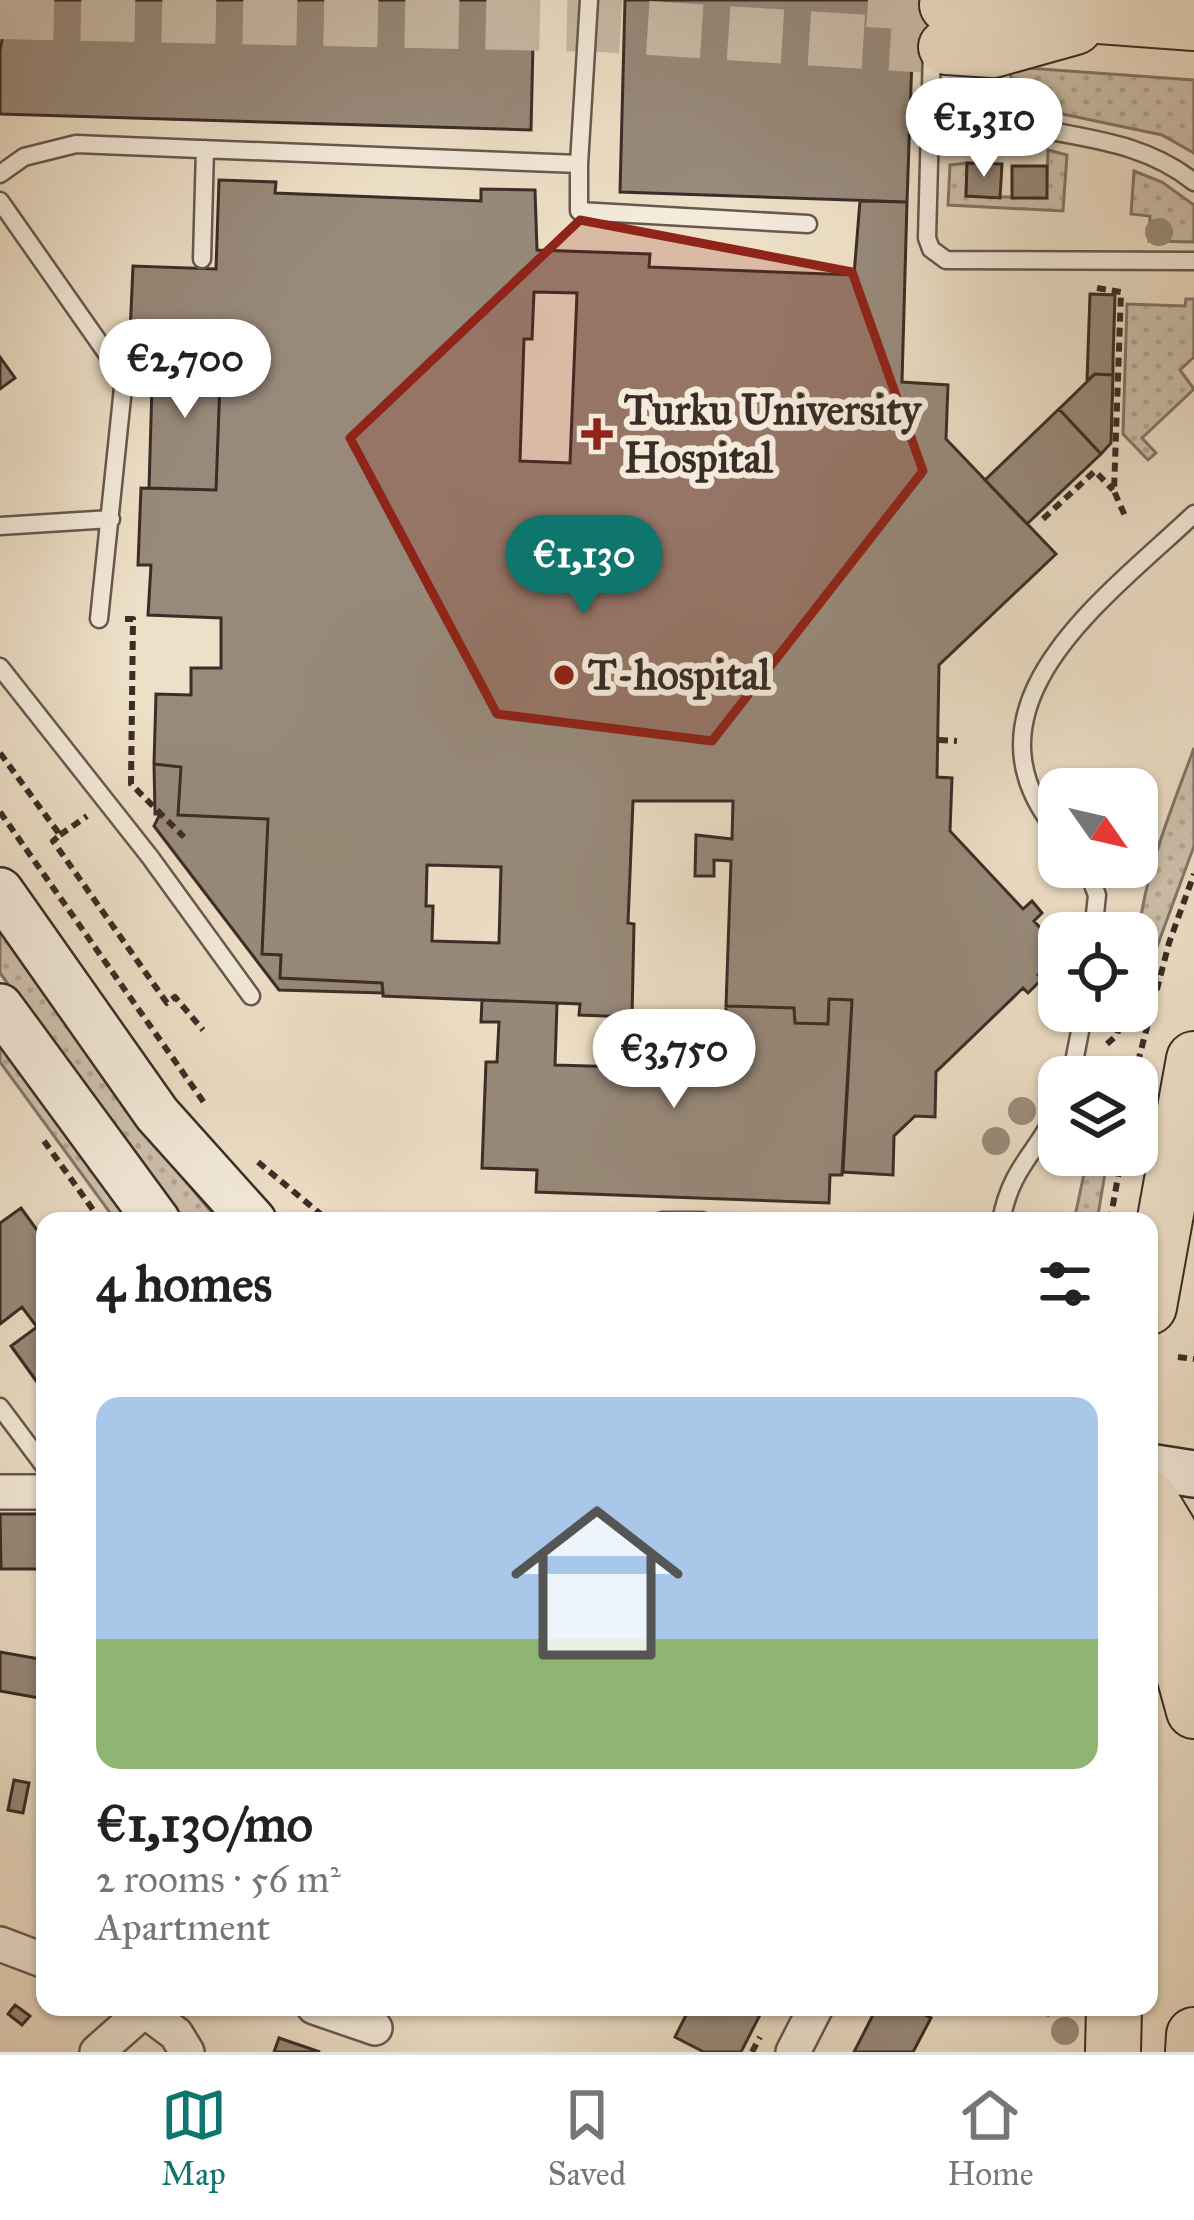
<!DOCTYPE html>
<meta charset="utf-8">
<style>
:root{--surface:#fff;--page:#f6f6f6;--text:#222;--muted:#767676;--line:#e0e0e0;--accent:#0f766e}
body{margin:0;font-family:"IM FELL Great Primer",serif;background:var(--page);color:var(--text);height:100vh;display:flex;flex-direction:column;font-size:45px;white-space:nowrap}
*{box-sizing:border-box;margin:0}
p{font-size:39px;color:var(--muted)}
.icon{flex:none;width:66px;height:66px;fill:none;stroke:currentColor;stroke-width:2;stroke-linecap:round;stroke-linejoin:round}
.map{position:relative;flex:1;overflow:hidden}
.details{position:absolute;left:36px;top:1212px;width:1122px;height:804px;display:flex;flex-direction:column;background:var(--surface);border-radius:24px;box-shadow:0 3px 9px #0004}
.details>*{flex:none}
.needle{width:78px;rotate:124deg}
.buttons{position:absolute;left:1038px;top:768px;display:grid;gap:24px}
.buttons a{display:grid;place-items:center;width:120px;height:120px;border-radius:24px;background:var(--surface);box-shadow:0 3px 9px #0004;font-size:60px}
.price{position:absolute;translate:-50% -102px;padding:0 27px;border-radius:42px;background:#fff;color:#222;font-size:39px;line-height:78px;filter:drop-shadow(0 3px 6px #0008)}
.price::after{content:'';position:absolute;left:50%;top:72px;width:36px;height:27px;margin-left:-18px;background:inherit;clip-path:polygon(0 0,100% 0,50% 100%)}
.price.current{background:var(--accent);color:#fff}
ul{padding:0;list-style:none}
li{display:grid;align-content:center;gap:24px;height:636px;padding:0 60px}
li span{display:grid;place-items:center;height:372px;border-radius:24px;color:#555}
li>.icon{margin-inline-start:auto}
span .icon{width:216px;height:216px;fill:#fffc;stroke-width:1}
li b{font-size:51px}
h2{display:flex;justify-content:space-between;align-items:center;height:144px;padding:0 60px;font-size:51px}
.dock{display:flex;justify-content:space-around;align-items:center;height:168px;border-top:3px solid var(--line);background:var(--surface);font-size:33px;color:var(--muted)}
.dock a{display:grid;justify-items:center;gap:6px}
.dock .current{color:var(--accent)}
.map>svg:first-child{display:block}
.grass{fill:url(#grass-dots);stroke:#84766a;stroke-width:3}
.building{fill:#988a7b;stroke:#3a2c27;stroke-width:3;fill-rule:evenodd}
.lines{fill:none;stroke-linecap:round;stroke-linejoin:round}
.trunk-tunnel{stroke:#cabca8;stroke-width:54;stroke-dasharray:54 27;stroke-linecap:butt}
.service-casing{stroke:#67594f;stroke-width:21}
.minor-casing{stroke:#67594f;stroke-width:38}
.secondary-casing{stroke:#3a2c27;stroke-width:50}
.trunk-casing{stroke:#3a2c27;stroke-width:58}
.path{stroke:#3a2c27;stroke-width:6;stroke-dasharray:9 6;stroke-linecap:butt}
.service{stroke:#f4ebdb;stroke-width:16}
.minor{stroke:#f4ebdb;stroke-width:33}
.secondary{stroke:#f4ebdb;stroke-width:45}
.trunk{stroke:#eee0c8;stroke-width:54}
.tree{fill:#9c8e7e}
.marked{fill:#8f2418;fill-opacity:0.2;stroke:#8f2418;stroke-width:9;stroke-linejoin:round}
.poi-dot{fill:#8f2418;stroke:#f4ebdb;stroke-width:4.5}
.labels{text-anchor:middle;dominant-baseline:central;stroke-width:12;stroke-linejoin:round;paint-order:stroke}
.poi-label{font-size:42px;font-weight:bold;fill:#3a2c27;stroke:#f4ebdb;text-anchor:start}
</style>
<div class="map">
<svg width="1194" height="2052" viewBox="0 0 1194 2052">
<defs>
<pattern id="grass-dots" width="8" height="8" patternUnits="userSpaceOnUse" patternTransform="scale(3)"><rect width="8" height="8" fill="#cfc1ad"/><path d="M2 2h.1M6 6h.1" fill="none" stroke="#b2a695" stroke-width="1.8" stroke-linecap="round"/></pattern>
</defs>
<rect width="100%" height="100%" fill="#eee0c8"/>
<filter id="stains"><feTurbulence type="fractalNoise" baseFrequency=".00167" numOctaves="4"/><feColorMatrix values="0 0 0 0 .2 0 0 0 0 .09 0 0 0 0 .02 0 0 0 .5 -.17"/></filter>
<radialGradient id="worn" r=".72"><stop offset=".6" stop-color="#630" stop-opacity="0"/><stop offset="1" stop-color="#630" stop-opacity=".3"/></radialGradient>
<path class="grass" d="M1011 67 1194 80V153L1162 135 1010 103Z
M1048 150 1067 155 1063 211 948 205 950 165 967 163 966 196 1046 198Z
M1134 171 1162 182 1194 205V242L1149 241 1150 216 1131 214Z
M1186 299H1194V357L1180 370 1194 389 1142 438 1156 453 1148 460 1123 434 1127 304 1185 306Z
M1194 748V846L1150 966 1137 963C1137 890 1169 816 1194 748Z
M0 928 158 1148 219 1221H186L136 1162 0 973Z
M0 1041 133 1221H116L0 1062Z
M1088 1155H1108L1097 1221H1074Z"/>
<path class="building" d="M9 0H534L531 130 0 114V51Z
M625 0H914L907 202 620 192Z
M967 163 1002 164 1000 198 966 196Z
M1012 166H1047V198H1012Z
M219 180 276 182 275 193 481 201V189L535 190 537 250 650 254 649 267 854 275 860 201 907 202 902 382 948 385 946 439 1056 554 939 665 937 777 952 778 950 831 1023 909 1032 901 1042 913 1034 921 1059 948V954L1038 975 1042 979 1028 993 1023 988 936 1072 935 1117 915 1116 894 1136 893 1175 843 1172 852 1000 829 999 828 1024 795 1023 794 1008 726 1006 731 861 714 860V876H695L696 835 732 839 733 801H633L628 923 634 924 632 1017 579 1015 580 1004 383 996 382 983 280 978 281 955 262 954 268 819 178 815 181 767 154 764 156 694 191 695V668H221V618L148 615 151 565H138L141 488 216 490 221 355 130 350 117 331 130 334 133 266 216 269ZM534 292 577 293 570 463 520 461 524 339H532ZM427 865 501 867 499 943 432 941 433 906H426Z
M1090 294 1115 295 1113 360V375L1095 374 1087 381Z
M153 352 221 355 216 490 149 488Z
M0 357 15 378 0 389Z
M1095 374 1113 375 1111 443 1101 454 1059 409Z
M1059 409 1101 454 1027 524 985 480Z
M154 764 181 767 178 815 268 819 262 954 281 955 280 978 382 983 383 993 279 990 154 826 160 814H155Z
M829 999 852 1000 842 1175H830L829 1203 536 1192 537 1170 482 1168 486 1062H497L499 1022H481L482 1000 557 1003 555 1065 724 1070 726 1006 794 1008 795 1023 828 1024Z
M21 1208 45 1241V1393L11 1346 37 1327 22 1307 0 1324V1223Z
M0 1514H39V1569H1Z
M0 1652 45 1660 39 1698 0 1691Z
M14 1780 29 1783 23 1813 8 1810Z
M15 2005 30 2016 22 2025 8 2014Z
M690 2007H764L741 2052H704L675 2037Z
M877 2007H910L931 2018 913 2052H854Z
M1004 2007H1049L1048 2015Z
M279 2038 320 2052H274Z"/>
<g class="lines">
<path class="trunk-tunnel" d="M868 0 947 5
M0 12 602 25 946 47"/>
<defs>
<path id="service" d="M932 49 927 238 931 249 946 260 1194 261
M956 105C974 110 991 117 1009 122 1075 139 1139 138 1194 182
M579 164 589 0
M0 174 24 157 76 144 579 164V211L808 224
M0 201 124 378 99 619
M202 259 205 149
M0 526 111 519
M0 667 150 857 251 996
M1059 834C950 706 1108 596 1194 514
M1086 867 1097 895 1093 933
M1071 1077 1084 1011
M662 1221H702
M1001 1221C1011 1167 1036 1154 1059 1108
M0 1407 45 1467"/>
<path id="minor" d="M0 1492H45
M0 1944 45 1961
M140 2007 176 2034 187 2052
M314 2007 375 2028
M97 2052 148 2007
M793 2052 816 2007"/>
<path id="secondary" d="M0 891 157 1114 253 1221
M0 1007 157 1221
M1149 1467 1194 1474"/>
<path id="trunk" d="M947 5 1194 23
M946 47 993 50 1075 27
M1149 1307 1194 1059
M1149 1498 1169 1531 1172 1631 1194 1711
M1113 2052 1114 2007
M1193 2052 1194 2035"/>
</defs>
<use href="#service" class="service-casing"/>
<use href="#minor" class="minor-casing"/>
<use href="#secondary" class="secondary-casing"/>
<use href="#trunk" class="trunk-casing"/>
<path class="path" d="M1097 288 1121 292 1114 491 1125 516
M1043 519 1095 471 1113 490
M125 619H133L131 784 184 837
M939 740 957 741
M0 753 60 835 53 841 167 1003 175 997 203 1030
M0 812 205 1104
M60 835 87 816
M1137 975 1158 981
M1107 1044 1117 1035 1124 1011
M1134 1077 1169 943 1194 874
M44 1141 101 1221
M258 1162 329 1221
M1110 1221 1122 1155
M1178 1357 1194 1359
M752 2052 760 2037"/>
<use href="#service" class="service"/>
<use href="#minor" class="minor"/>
<use href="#secondary" class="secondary"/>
<use href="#trunk" class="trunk"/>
</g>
<g class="tree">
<circle cx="1159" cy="232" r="14"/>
<circle cx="1022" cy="1111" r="14"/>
<circle cx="996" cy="1141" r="14"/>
<circle cx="1065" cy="2031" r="14"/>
</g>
<path class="marked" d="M580 220 852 272 923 471 712 741 497 714 350 438Z"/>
<g class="poi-dot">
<path d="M591 416h12v12h12v12h-12v12h-12v-12h-12v-12h12z"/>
<circle cx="564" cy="675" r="12"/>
</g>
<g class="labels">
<g class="poi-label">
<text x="624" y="410">Turku University<tspan x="624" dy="48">Hospital</tspan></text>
<text x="588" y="675">T-hospital</text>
</g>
</g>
<rect width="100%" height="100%" filter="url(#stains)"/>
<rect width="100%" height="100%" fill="url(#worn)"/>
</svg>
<div class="buttons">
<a><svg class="needle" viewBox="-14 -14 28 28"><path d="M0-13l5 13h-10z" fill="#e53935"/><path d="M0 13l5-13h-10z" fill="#767676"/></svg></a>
<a><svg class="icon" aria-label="locate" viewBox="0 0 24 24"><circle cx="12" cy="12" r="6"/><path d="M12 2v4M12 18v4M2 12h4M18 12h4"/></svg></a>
<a><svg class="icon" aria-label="layers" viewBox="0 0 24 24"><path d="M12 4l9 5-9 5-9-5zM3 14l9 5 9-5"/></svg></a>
</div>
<b class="price" style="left:984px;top:180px">€1,310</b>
<b class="price" style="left:185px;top:421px">€2,700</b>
<b class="price current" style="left:584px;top:617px">€1,130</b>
<b class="price" style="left:674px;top:1111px">€3,750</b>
<section class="details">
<h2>4 homes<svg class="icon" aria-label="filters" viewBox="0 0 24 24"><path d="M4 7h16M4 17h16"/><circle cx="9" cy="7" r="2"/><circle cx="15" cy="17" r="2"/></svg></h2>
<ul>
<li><span style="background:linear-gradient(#a9c7e8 65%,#8fb573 0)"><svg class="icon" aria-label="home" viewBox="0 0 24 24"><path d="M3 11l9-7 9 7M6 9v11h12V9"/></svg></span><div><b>€1,130/mo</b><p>2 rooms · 56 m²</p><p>Apartment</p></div></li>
</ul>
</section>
</div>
<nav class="dock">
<a class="current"><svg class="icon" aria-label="map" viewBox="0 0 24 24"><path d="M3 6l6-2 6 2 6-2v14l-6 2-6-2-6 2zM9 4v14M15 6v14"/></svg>Map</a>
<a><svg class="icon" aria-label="saved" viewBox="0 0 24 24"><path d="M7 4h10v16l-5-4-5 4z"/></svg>Saved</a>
<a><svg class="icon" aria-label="home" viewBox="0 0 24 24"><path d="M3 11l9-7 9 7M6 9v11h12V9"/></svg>Home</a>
</nav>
